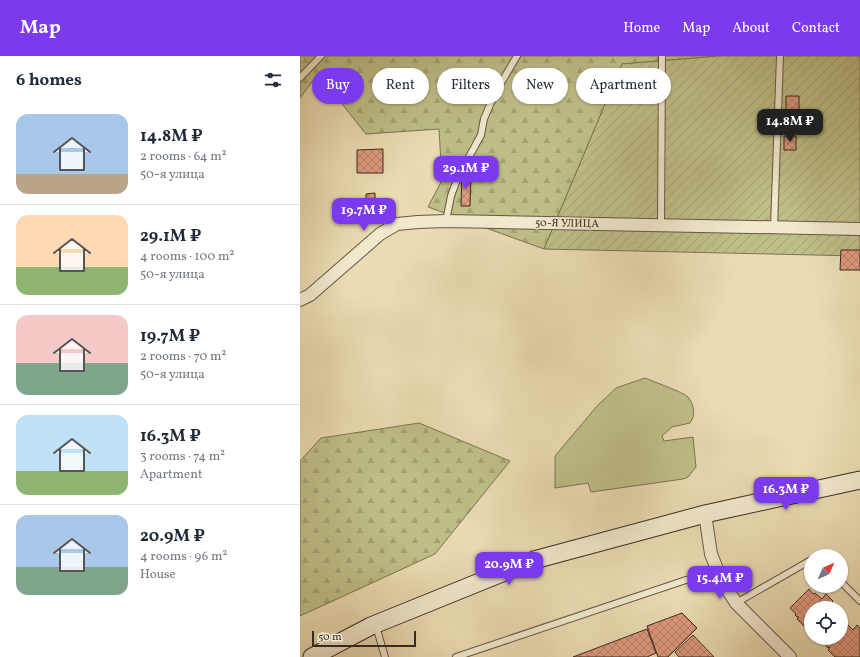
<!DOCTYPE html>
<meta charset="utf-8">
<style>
:root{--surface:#fff;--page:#f6f6f7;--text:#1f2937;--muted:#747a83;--line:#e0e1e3;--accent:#7c3aed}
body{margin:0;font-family:Vollkorn,serif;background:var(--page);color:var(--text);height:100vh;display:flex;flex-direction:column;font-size:15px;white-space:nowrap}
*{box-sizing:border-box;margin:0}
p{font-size:13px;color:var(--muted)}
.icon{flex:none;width:22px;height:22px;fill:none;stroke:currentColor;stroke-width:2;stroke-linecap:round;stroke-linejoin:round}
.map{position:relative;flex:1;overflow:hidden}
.drawer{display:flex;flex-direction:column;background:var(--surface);width:300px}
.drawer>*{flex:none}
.guide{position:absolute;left:12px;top:12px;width:380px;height:36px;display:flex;gap:8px}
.needle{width:26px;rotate:45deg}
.fabs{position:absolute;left:504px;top:493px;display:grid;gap:8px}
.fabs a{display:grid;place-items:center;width:44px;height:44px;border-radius:50%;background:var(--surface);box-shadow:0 1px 3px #0004;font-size:20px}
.scale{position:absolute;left:12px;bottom:10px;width:104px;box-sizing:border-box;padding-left:4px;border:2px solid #3a2b22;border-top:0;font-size:11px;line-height:14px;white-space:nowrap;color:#3a2b22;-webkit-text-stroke:3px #f1e8cd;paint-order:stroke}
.price{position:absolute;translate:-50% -34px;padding:0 9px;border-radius:8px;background:var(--accent);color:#fff;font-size:13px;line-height:26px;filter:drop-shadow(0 1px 2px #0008)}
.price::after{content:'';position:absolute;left:50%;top:24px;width:12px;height:9px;margin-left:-6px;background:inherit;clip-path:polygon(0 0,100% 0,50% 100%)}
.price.selected{background:#222;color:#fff}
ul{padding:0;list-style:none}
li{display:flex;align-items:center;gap:12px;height:100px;padding:0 16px}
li+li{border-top:1px solid var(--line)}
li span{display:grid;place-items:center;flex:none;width:112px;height:80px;border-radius:12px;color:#555}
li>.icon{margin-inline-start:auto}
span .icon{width:48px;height:48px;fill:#fffc;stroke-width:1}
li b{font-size:17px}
h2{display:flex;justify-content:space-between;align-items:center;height:48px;padding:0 16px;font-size:17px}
.chip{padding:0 14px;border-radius:18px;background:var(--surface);box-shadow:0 1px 3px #0004;font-size:14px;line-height:36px}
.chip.selected{background:var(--accent);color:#fff}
header{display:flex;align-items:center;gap:24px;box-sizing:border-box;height:56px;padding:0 20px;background:var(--accent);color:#fff}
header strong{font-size:19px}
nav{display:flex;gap:22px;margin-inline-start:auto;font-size:14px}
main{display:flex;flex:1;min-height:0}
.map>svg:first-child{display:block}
.grass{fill:#bebe87;stroke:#7c7454}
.forest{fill:url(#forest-firs);stroke:#7c7454}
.garden{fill:url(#garden-furrows);stroke:#7c7454}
.building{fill:url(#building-cross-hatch);stroke:#3a2b22}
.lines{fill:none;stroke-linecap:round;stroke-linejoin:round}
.lane-casing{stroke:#665746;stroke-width:8}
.street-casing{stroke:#665746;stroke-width:14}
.secondary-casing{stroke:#3a2b22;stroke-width:19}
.lane{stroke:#f1e8cd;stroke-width:6}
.street{stroke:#f1e8cd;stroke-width:12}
.secondary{stroke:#f1e8cd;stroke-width:17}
.labels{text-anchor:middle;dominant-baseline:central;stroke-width:3;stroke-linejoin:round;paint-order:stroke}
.street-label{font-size:11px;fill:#3a2b22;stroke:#f1e8cd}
</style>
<header>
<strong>Map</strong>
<nav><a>Home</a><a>Map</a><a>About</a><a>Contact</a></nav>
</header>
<main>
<section class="drawer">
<h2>6 homes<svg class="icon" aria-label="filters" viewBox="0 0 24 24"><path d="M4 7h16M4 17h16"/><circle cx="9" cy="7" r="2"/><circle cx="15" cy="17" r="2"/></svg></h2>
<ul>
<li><span style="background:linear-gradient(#a9c7e8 75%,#b9a48a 0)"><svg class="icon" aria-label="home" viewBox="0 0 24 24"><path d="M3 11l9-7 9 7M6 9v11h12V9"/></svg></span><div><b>14.8M ₽</b><p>2 rooms · 64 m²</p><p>50-я улица</p></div></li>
<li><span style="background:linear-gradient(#ffd9b3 65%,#8fb573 0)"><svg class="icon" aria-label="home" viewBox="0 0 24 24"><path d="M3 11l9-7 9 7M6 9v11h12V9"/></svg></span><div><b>29.1M ₽</b><p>4 rooms · 100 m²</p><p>50-я улица</p></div></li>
<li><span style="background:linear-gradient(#f6c9c9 60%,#7fa58c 0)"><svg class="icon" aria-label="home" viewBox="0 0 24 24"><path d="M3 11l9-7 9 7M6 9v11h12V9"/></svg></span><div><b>19.7M ₽</b><p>2 rooms · 70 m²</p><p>50-я улица</p></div></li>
<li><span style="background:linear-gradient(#bfe0f5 70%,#8fb573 0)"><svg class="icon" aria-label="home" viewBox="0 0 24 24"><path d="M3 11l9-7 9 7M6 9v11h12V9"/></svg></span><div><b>16.3M ₽</b><p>3 rooms · 74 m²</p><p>Apartment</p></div></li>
<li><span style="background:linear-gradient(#a9c7e8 65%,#7fa58c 0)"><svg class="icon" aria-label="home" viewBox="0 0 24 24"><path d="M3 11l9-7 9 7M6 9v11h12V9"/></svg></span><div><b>20.9M ₽</b><p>4 rooms · 96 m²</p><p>House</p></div></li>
</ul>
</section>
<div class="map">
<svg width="560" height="601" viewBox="0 0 560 601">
<defs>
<pattern id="forest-firs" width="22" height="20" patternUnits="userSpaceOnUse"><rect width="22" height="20" fill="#bebe87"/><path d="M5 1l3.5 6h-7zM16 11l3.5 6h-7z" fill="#a4a374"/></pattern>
<pattern id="garden-furrows" width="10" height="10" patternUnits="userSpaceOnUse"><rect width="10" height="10" fill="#bebe87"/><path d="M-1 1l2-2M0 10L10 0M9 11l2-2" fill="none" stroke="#a4a374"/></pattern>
<pattern id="building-cross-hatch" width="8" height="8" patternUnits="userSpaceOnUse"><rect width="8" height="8" fill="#e09a7f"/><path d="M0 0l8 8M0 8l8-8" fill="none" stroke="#b77e68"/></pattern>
</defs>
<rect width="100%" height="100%" fill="#eadbb2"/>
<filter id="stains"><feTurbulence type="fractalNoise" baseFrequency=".005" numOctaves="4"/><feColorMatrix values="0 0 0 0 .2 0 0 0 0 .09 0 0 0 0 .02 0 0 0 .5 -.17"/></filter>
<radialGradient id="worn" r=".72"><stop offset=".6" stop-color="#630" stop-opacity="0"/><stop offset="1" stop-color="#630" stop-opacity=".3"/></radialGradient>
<path class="grass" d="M345 322C354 326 383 336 388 341 394 349 396 359 390 367L372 371 362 380 364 385 393 381 396 411 388 421 383 423 291 436 288 427 255 432V400L297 350 316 332Z"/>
<path class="forest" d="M0 0H419L322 8 244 193 128 151 142 124 139 73 66 78 18 18 0 42Z
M119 367 210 405 135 498 0 560V405L21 382Z"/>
<path class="garden" d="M419 0H560V200L244 193 322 8Z"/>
<path class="building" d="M486 40H499V57H486Z
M484 80H496V94H484Z
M83 93V117H57V94Z
M162 117H171L170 150H161Z
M75 137V147L66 148V138Z
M541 194H560V214H540Z
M509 533 513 538 515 537 522 543 526 538 533 545 529 549 531 552H511V577L497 563 499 561H497L495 559 496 558 490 552Z
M382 557 397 572 368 601H358L347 570Z
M542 563 553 574 557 569 560 572V601H535L528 594 530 591 528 592 526 590 527 588 520 582H541Z
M347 573 356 597 347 601H273Z
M393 579 414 601H379L375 596Z"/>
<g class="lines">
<defs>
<path id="lane" d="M0 22 21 0
M146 165 151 140 158 121 181 79 184 63 195 37 217 0
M361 170 362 0
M474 172 480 0
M541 526 560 545
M436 547 511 504
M76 570 85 601
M156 601 386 524 419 517"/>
<path id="street" d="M0 244 10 239 80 178 97 168 118 166 146 165 560 173
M405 458 411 498 421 523 436 547 490 601"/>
<path id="secondary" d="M12 601 71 570 234 504 405 458 560 424"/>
</defs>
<use href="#lane" class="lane-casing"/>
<use href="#street" class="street-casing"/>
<use href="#secondary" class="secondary-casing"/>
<use href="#lane" class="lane"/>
<use href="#street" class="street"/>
<use href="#secondary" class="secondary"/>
</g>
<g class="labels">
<g class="street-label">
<text transform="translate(267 168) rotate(1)">50-Я УЛИЦА</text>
</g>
</g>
<rect width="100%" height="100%" filter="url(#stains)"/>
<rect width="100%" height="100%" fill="url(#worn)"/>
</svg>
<div class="fabs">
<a><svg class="needle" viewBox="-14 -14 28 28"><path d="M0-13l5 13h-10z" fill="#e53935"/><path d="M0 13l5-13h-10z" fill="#747a83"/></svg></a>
<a><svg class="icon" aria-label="locate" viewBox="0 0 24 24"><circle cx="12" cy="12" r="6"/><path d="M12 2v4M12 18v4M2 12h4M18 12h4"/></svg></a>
</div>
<div class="scale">50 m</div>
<b class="price selected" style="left:490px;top:87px">14.8M ₽</b>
<b class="price" style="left:166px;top:134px">29.1M ₽</b>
<b class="price" style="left:64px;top:176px">19.7M ₽</b>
<b class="price" style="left:486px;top:455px">16.3M ₽</b>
<b class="price" style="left:209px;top:530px">20.9M ₽</b>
<b class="price" style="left:420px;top:544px">15.4M ₽</b>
<div class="guide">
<a class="chip selected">Buy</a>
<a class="chip">Rent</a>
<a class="chip">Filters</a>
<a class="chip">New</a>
<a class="chip">Apartment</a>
</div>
</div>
</main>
